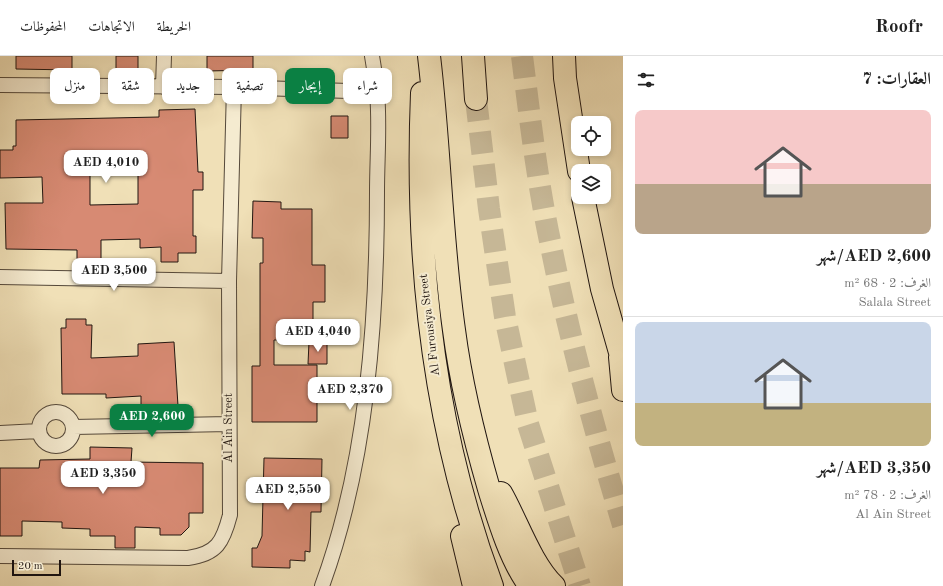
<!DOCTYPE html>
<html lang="ar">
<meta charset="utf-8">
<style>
:root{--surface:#fff;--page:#f6f6f6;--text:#222;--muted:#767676;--line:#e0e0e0;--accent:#0b8043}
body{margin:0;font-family:"Old Standard TT",Amiri,serif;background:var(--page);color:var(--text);direction:rtl;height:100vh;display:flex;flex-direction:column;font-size:15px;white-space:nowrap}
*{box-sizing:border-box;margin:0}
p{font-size:13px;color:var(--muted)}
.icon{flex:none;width:22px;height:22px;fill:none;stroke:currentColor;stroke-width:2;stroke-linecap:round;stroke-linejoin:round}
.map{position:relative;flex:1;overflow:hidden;direction:ltr}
.side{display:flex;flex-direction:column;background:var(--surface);width:320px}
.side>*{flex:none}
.banner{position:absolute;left:12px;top:12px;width:380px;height:36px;direction:rtl;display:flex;gap:8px}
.tools{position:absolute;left:571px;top:60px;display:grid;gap:8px}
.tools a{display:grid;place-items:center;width:40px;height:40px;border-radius:8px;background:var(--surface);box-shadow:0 2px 6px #0003;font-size:20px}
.scale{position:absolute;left:12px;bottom:10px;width:49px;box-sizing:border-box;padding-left:4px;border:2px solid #201510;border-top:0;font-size:11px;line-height:14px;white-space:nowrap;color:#201510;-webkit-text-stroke:3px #f5ebd0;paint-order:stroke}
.price{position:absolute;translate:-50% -34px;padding:0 9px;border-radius:8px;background:#fff;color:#222;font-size:13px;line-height:26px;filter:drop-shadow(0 1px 2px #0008)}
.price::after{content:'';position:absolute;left:50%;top:24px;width:12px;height:9px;margin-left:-6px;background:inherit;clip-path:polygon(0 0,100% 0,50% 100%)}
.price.on{background:var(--accent);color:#fff}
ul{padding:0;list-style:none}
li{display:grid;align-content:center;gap:8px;height:212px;padding:0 12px}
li+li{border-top:1px solid var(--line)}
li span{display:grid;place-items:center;height:124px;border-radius:8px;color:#555}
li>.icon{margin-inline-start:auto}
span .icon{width:72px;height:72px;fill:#fffc;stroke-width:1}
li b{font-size:17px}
h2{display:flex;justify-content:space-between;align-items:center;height:48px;padding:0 12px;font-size:17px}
.tag{padding:0 14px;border-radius:8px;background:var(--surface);box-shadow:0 2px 6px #0003;font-size:14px;line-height:36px}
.tag.on{background:var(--accent);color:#fff}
header{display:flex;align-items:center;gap:24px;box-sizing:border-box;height:56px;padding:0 20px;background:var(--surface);border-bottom:1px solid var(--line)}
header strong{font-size:19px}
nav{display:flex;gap:22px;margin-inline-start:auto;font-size:14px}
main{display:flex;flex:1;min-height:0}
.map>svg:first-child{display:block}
.building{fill:#d78a73;stroke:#201510;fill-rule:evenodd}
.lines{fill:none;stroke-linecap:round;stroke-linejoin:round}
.trunk-tunnel{stroke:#c6b796;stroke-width:22;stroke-dasharray:22 11;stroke-linecap:butt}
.minor-casing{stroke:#54483a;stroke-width:16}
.primary-casing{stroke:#201510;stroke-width:24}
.trunk-casing{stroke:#201510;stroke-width:24}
.minor{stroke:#f5ebd0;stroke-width:14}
.primary{stroke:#f0e0b7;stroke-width:22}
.trunk{stroke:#f0e0b7;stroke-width:22}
.labels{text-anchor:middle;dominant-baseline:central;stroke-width:4;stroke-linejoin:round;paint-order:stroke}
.street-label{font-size:12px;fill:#201510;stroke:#f5ebd0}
</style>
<header>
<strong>Roofr</strong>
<nav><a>الخريطة</a><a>الاتجاهات</a><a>المحفوظات</a></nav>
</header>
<main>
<section class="side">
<h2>العقارات: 7<svg class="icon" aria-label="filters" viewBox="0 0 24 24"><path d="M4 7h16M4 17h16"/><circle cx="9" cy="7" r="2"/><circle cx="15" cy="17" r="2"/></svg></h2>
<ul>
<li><span style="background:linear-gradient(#f6c9c9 60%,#b9a48a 0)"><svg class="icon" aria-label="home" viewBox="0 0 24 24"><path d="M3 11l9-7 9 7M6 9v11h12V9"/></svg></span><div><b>AED 2,600/شهر</b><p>الغرف: 2 · 68 m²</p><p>Salala Street</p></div></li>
<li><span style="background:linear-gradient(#c9d6e8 65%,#c2b280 0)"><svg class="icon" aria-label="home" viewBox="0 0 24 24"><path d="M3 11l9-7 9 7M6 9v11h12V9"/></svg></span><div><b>AED 3,350/شهر</b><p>الغرف: 2 · 78 m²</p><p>Al Ain Street</p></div></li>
</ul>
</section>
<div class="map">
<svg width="623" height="530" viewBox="0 0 623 530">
<rect width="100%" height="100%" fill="#f0e0b7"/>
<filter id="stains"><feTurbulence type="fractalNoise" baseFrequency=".005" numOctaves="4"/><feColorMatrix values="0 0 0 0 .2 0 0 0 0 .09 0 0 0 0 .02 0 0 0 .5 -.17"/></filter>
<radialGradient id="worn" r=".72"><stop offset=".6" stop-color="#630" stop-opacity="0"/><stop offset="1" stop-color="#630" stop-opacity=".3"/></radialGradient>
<path class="building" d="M16 0H72V14L16 13Z
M116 0H138V16H116Z
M207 0H253V14L207 15Z
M195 53 198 116H203V134H193V180H196V197H178V206H161V191L140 192V183L101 184V206H77V194L6 193 5 147H43L42 121 0 122V94H13V90H16V64L159 61V54ZM90 119H138V148L90 149Z
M331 60H348V82H331Z
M253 145 281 146V153H312V209H325V246H313V284H274V309H317V366H252V310H260V207H263V182H252Z
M66 263H86V269H92L91 302 138 300V288L174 286 178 350 141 352V340L106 342V338H62L61 272H66Z
M309 286 327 287V308H308Z
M90 391 132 392 131 406 203 407V457H189V471L181 479H160V472L135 471V492H115V480H90V473L62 472V466L22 465V480H0V412H39L40 404 90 403Z
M264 402 322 403 321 456H311L310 496 305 495V505L290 504V512L252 511V492H257L262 480Z"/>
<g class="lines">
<path class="trunk-tunnel" d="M522 0C530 62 537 124 550 185 569 281 595 376 623 469
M476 43 489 153 505 261 528 368 580 530"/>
<defs>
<path id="minor" d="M0 29 234 31 377 36
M163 31 164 0
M0 221 229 225
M39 373a17 17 0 1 1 34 0a17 17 0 1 1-34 0Z
M73 371 229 368
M0 377 39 375
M0 500 188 502C217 498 223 486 230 459L229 225 234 31
M322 530C367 407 377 266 377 136 377 103 380 69 377 36 376 24 374 12 372 0"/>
<path id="primary" d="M429 0C440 91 441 183 454 274 461 328 474 381 489 433 498 462 511 506 530 530
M564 0 565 22 579 115
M422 37C415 205 433 372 492 530
M583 141 602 233 623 307
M620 301 623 334
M501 437C517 465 531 508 554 530
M462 480 474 530"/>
<path id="trunk" d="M473 0 476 43"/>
</defs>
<use href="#minor" class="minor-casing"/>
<use href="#primary" class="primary-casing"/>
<use href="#trunk" class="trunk-casing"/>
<use href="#minor" class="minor"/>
<use href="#primary" class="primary"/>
<use href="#trunk" class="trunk"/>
</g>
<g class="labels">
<g class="street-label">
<text transform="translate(430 269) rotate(-97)">Al Furousiya Street</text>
<text transform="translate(229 372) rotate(-90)">Al Ain Street</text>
</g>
</g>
<rect width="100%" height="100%" filter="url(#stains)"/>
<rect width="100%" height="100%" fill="url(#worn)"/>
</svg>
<div class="tools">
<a><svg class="icon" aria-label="locate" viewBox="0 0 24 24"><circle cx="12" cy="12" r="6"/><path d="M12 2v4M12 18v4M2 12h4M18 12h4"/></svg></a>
<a><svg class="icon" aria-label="layers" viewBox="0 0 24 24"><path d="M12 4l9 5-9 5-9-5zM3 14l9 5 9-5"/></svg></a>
</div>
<div class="scale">20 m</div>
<b class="price" style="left:106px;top:128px">AED 4,010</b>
<b class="price" style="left:114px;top:236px">AED 3,500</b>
<b class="price" style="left:318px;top:297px">AED 4,040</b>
<b class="price" style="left:350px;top:355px">AED 2,370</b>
<b class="price on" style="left:152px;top:382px">AED 2,600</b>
<b class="price" style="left:103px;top:439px">AED 3,350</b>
<b class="price" style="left:288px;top:455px">AED 2,550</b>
<div class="banner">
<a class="tag">شراء</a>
<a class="tag on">إيجار</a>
<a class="tag">تصفية</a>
<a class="tag">جديد</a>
<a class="tag">شقة</a>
<a class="tag">منزل</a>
</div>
</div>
</main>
